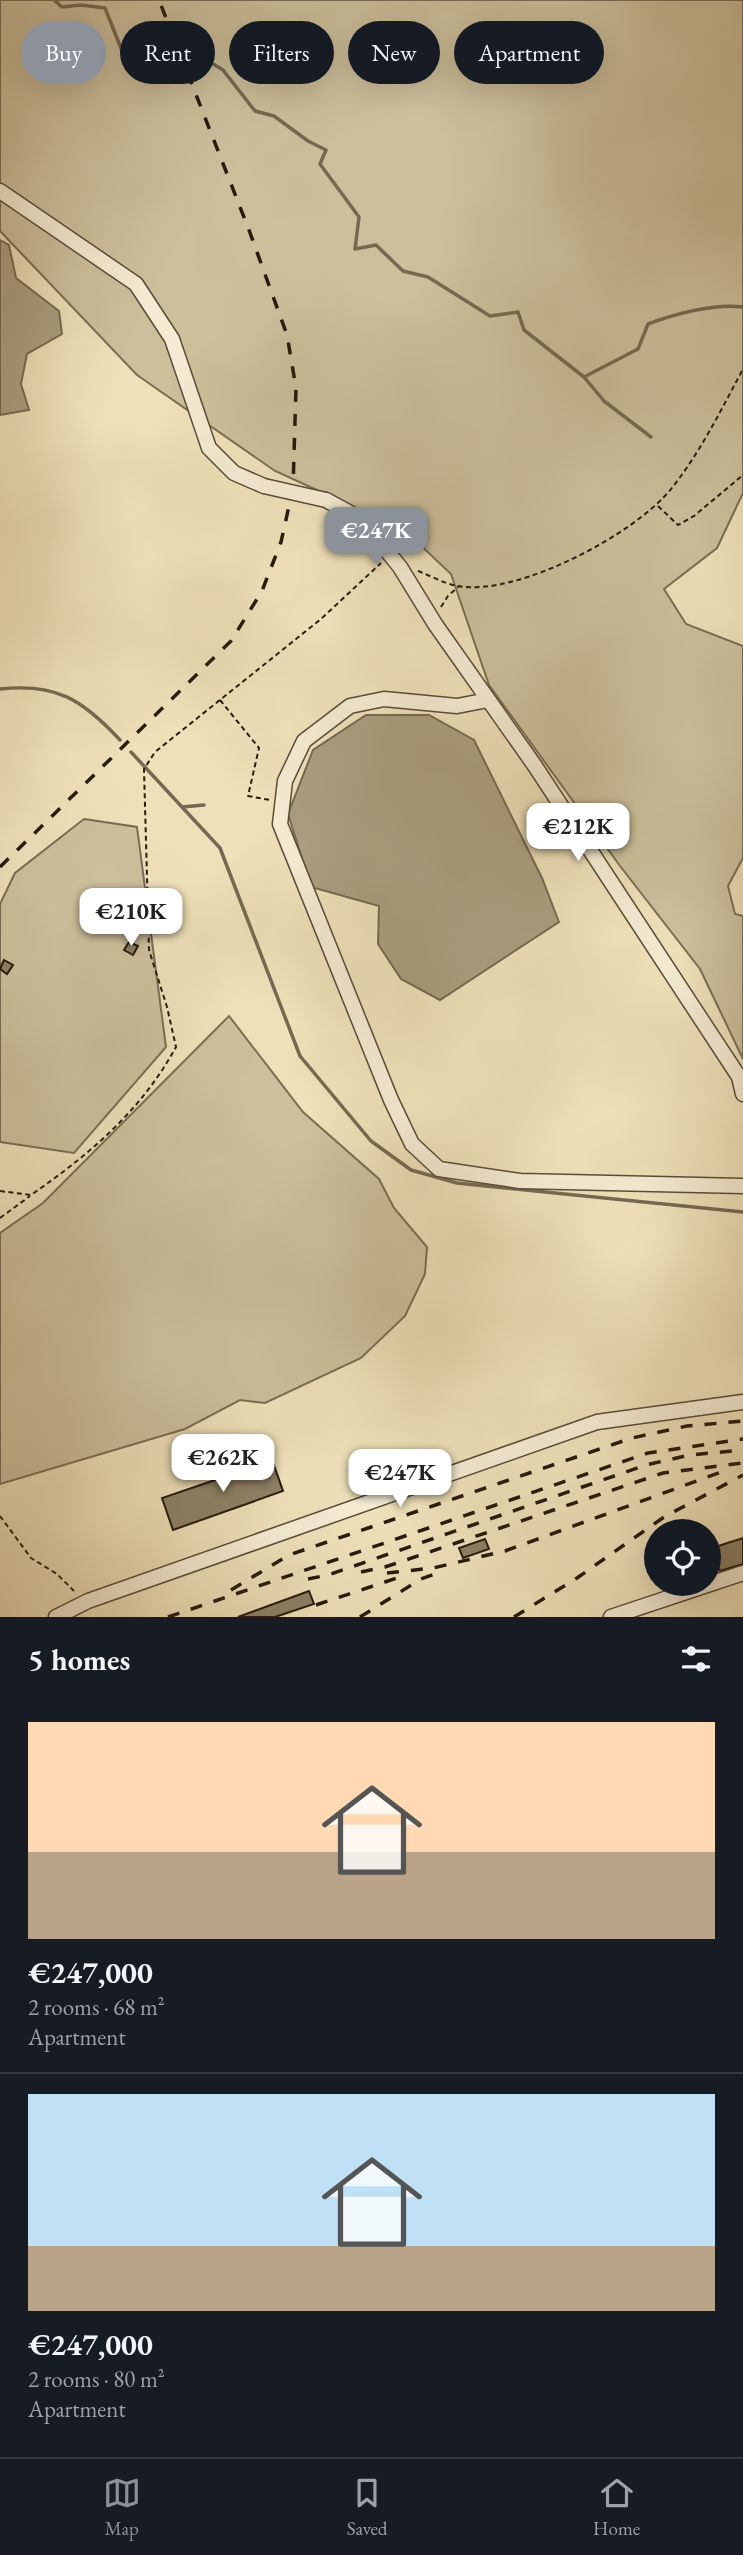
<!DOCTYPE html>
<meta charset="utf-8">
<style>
:root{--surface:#171b24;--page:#20242c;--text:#f1f3f6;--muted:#9ea1a6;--line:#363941;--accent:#8c9099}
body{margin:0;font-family:"EB Garamond",serif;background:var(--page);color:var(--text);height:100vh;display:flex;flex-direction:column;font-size:26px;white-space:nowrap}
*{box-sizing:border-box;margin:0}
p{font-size:23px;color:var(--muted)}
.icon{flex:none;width:38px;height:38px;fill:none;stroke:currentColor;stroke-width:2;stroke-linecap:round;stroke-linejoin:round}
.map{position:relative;height:1617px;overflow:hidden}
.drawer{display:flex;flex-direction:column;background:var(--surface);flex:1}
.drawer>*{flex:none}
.top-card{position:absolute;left:21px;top:21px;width:702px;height:63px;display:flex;gap:14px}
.controls{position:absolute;left:644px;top:1519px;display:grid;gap:14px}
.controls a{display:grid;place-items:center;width:77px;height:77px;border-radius:50%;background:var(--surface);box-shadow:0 7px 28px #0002;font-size:35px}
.price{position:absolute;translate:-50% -60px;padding:0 16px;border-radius:14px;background:#fff;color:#222;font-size:23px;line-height:46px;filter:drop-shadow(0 2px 4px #0008)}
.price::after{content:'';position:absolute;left:50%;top:42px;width:21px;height:16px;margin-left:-10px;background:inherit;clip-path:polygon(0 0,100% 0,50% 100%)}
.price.on{background:var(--accent);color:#fff}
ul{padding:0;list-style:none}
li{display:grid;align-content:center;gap:14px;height:371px;padding:0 28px}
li+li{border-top:2px solid var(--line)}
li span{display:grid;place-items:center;height:217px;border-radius:0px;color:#555}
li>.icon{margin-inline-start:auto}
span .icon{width:126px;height:126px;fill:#fffc;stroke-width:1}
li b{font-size:30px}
h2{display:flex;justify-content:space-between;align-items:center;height:84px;padding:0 28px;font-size:30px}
.tag{padding:0 24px;border-radius:32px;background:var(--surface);box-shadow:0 7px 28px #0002;font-size:24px;line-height:63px}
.tag.on{background:var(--accent);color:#fff}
.dock{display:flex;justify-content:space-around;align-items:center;height:98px;border-top:2px solid var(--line);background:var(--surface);font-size:19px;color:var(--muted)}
.dock a{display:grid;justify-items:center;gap:4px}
.dock .on{color:var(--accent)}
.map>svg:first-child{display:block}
.green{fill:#ccbf9c;stroke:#7a6d54;stroke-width:2}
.water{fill:#aa9d7f;stroke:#766951;stroke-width:2}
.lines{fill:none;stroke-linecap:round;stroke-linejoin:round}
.stream{stroke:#766951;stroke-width:3.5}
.building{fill:#8e8166;stroke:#271b0d;stroke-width:2}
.minor-casing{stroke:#594c38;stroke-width:17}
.path{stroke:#271b0d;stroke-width:2;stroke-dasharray:5 3.5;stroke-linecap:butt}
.minor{stroke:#f4ebd2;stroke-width:14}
.rail{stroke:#271b0d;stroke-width:3.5;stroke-dasharray:12 12;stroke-linecap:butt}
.minor-bridge-casing{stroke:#594c38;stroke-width:17;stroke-linecap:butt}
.minor-bridge{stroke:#f4ebd2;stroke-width:14}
</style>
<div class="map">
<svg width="743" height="1617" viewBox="0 0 743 1617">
<rect width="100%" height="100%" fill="#eee0b9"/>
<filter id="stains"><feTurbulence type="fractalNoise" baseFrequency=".00286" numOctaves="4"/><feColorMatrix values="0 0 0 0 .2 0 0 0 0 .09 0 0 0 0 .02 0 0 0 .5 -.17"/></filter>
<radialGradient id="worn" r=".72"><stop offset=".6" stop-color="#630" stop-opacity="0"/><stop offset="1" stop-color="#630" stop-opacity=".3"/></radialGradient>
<path class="green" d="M0 0H743V493L717 548 664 589 686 624 743 646V858L728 886 735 914 743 916V1059L700 969 620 866 489 685 451 574 413 538 330 496 275 471 137 375 0 231Z
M84 819 137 827 166 1047 74 1153 0 1142V904L15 873Z
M229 1016 303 1112 379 1179 394 1208 427 1247 425 1274 405 1316 361 1358 265 1403 240 1400 185 1429 0 1484V1233L43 1203Z"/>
<path class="water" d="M0 240 9 245 16 278 59 311 62 334 27 354 21 384 29 410 0 415Z
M366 715H429L474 740 542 878 559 922 440 1000 401 979 378 944 379 906 311 887 288 814 313 750Z"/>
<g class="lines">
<path class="stream" d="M54 0 62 7 81 5 105 8 126 61 169 64
M200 56 223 70 255 111 274 116 308 141 326 150 320 164 359 217 355 249 376 245 403 271 428 277 490 316 518 312 524 330 584 377 638 349 648 324C674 314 716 303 743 307
M584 377 604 401 651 437
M0 689C56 683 82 699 120 740
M131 752 220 848 300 1056 371 1141 411 1170 457 1183 743 1212
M182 807 204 805"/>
</g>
<path class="building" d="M129 942 138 946 133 955 124 950Z
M4 960 13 965 7 974 0 969Z
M270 1454 283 1491 173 1530 162 1498 218 1479 216 1472 227 1468 230 1475 263 1464 261 1457Z
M743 1538V1564L720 1571 712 1548Z
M485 1539 489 1549 463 1558 459 1548Z
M309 1591 314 1604 275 1617H238Z"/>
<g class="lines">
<defs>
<path id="minor" d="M0 191 136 284 172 339 209 448 234 473 264 486
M326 500 361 519 400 567 435 624 535 766 739 1077 743 1094
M488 700 457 706 384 699 350 706 304 741 285 781 280 824 391 1100 412 1144 439 1169 520 1181 743 1186
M56 1617 88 1601 597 1422 743 1402
M611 1617 743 1573"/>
</defs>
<use href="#minor" class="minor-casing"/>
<path class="path" d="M658 506 678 525 694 516 743 475
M418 571C431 576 445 584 458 586 517 597 635 534 671 489 700 453 721 410 743 369
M441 607 448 596 458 587
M220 700 259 748 248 796 270 800
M0 1191 31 1195C90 1154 141 1111 176 1047L167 1007 149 950 144 769 155 752 321 619 381 563
M0 1218 30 1196
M0 1516 31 1558 57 1574 74 1591"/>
<use href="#minor" class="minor"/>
<path class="rail" d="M0 867 231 641 262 591 281 542 293 488 296 388 287 335 249 230 159 0
M361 1572 385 1567 663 1473 743 1463
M387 1573 433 1568 505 1551 724 1471
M308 1579 328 1575 646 1465 690 1455 743 1450
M231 1590 289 1555 632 1438 687 1426 743 1421
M316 1605 403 1576
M168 1617 648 1453 743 1439
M360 1617 421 1579 440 1572
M514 1617 577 1578 664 1517 743 1475"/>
<defs>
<path id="minor-bridge" d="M264 486 326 500"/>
</defs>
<use href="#minor-bridge" class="minor-bridge-casing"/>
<use href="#minor-bridge" class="minor-bridge"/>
</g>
<rect width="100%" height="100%" filter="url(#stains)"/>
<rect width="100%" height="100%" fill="url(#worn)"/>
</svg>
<div class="controls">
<a><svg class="icon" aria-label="locate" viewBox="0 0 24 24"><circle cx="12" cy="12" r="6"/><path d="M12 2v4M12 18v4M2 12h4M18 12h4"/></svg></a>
</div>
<b class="price on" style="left:376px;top:567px">€247K</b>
<b class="price" style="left:578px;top:863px">€212K</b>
<b class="price" style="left:131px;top:948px">€210K</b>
<b class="price" style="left:223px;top:1494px">€262K</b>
<b class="price" style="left:400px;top:1509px">€247K</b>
<div class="top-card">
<a class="tag on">Buy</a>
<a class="tag">Rent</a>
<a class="tag">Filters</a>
<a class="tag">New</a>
<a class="tag">Apartment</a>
</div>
</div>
<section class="drawer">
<h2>5 homes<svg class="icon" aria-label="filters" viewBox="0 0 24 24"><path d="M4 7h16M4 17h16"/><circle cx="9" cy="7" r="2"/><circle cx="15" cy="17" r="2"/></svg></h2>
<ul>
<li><span style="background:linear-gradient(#ffd9b3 60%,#b9a48a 0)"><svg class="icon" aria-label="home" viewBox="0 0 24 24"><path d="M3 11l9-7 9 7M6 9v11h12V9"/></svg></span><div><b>€247,000</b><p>2 rooms · 68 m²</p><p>Apartment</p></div></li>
<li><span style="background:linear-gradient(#bfe0f5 70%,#b9a48a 0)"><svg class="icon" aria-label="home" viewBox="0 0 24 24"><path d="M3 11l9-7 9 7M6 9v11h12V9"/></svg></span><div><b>€247,000</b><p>2 rooms · 80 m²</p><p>Apartment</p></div></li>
</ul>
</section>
<nav class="dock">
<a class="on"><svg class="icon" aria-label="map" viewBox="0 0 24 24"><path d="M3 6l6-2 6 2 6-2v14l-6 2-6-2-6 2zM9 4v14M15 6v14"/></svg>Map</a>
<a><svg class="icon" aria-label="saved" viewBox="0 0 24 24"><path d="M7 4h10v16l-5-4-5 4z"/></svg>Saved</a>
<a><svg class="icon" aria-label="home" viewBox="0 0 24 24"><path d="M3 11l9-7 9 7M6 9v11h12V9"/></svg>Home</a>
</nav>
